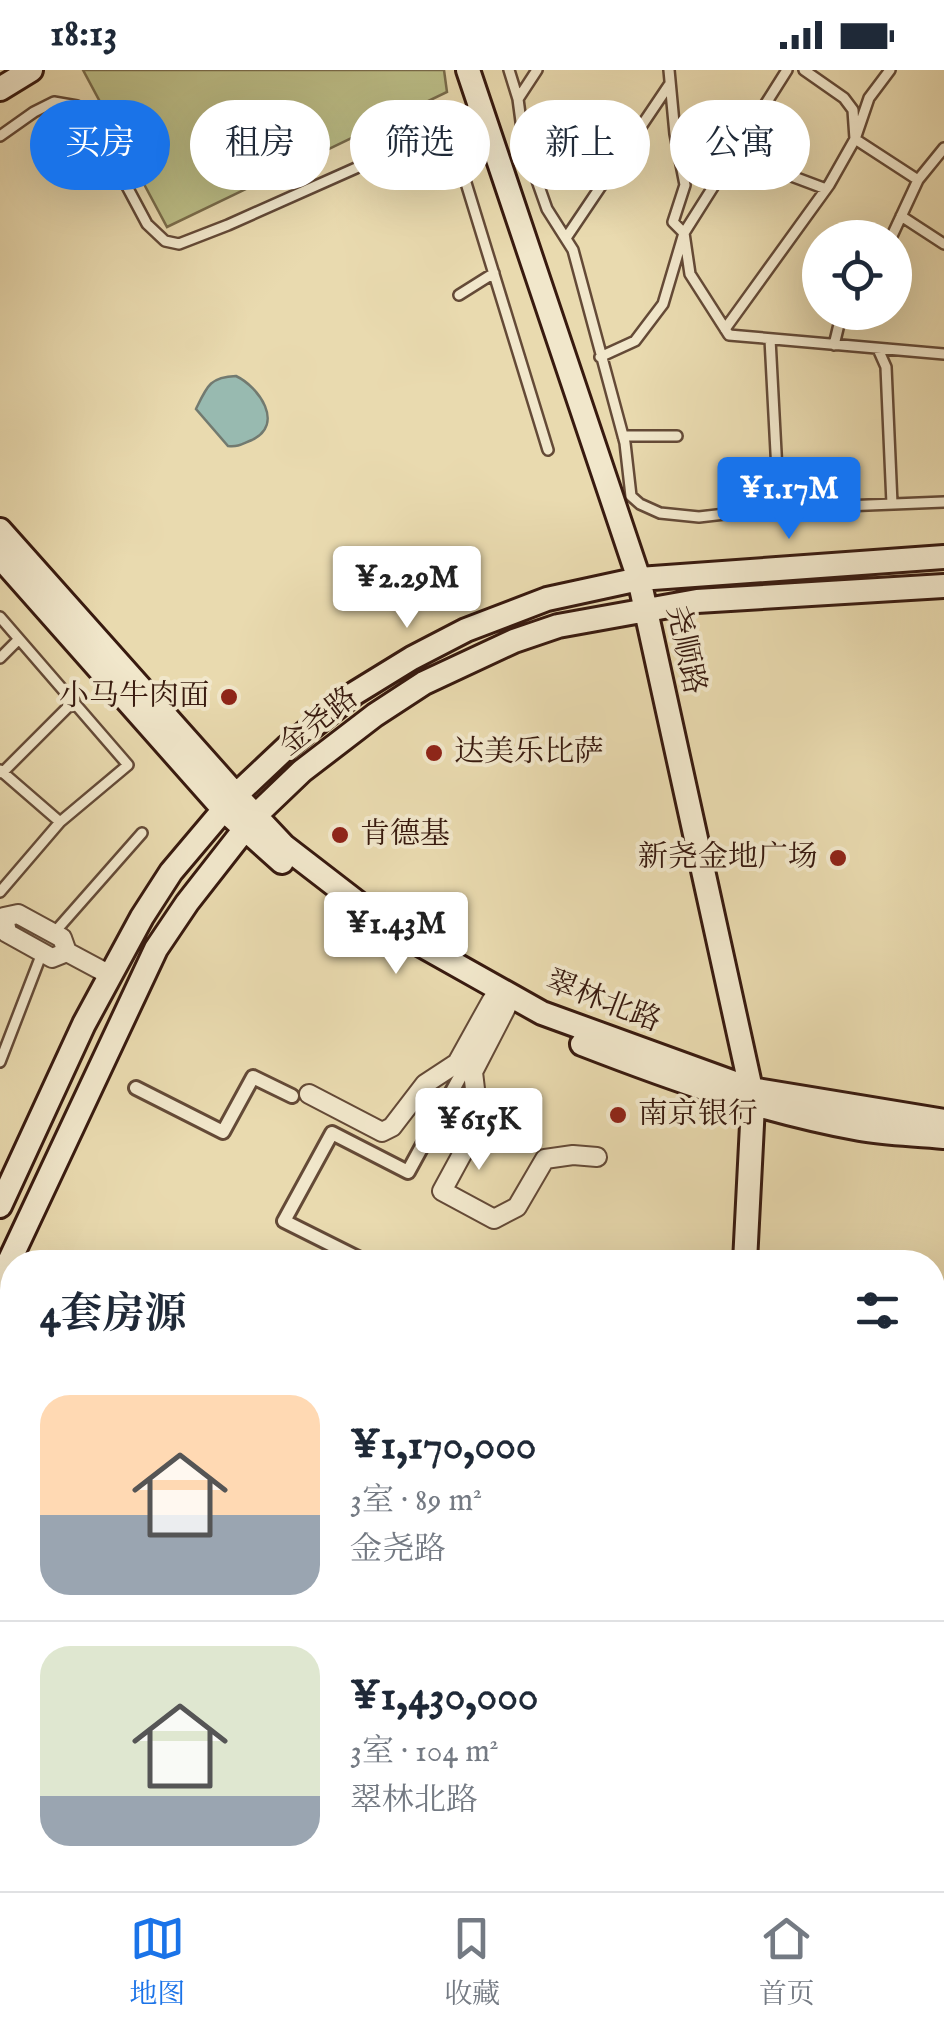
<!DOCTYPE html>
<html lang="zh">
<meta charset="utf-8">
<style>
:root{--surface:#fff;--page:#f2f2f3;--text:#1f2937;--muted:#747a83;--line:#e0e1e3;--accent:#1a73e8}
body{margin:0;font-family:"IM FELL English","Noto Serif SC",serif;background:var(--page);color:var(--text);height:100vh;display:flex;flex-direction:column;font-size:38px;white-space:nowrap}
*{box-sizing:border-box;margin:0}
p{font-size:32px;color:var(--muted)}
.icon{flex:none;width:55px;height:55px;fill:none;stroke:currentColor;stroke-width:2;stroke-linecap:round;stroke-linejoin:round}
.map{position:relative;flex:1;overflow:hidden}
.panel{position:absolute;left:0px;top:1180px;width:945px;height:642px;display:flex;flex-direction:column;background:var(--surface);border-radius:40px 40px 0 0;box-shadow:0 10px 40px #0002}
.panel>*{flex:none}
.banner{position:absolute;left:30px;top:30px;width:885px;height:90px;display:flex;gap:20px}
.buttons{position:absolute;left:802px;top:150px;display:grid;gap:20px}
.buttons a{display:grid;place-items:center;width:110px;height:110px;border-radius:50%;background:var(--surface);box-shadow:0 10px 40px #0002;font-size:50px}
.price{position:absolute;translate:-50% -85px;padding:0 22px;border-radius:10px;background:#fff;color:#222;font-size:32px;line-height:65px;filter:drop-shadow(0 2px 5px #0008)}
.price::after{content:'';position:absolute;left:50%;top:60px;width:30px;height:22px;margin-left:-15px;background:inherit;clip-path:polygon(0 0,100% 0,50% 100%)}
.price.current{background:var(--accent);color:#fff}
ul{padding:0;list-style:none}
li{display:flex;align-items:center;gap:30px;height:250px;padding:0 40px}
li+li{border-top:2px solid var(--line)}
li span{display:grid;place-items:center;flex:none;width:280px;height:200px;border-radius:30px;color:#555}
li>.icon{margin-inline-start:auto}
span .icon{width:120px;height:120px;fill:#fffc;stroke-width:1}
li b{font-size:42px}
h2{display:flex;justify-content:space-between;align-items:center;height:120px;padding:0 40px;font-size:42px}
.pill{padding:0 35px;border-radius:45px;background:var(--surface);box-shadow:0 10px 40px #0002;font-size:35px;line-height:90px}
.pill.current{background:var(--accent);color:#fff}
.status{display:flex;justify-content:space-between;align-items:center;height:70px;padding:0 50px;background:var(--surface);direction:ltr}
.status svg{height:28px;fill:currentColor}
.dock{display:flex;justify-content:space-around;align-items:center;height:140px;border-top:2px solid var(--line);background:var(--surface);font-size:28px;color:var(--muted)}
.dock a{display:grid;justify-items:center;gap:5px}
.dock .current{color:var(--accent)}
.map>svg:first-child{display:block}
.green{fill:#bcbe87;stroke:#7a6c4b;stroke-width:2.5}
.water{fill:#98bab0;stroke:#727a70;stroke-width:2.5}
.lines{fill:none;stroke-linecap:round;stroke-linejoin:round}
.service-casing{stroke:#644a37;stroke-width:14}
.pedestrian-casing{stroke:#644a37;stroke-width:18}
.minor-casing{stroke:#644a37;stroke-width:22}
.secondary-casing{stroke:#381a0f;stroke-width:28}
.service{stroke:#f1e7cb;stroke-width:9}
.pedestrian{stroke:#f1e7cb;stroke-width:12}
.minor{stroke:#f1e7cb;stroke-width:18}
.secondary{stroke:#f1e7cb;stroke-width:22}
.poi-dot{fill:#8f2418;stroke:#f1e7cb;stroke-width:4}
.labels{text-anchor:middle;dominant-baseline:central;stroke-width:8;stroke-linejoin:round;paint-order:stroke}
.street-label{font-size:30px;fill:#381a0f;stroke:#f1e7cb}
.poi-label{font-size:30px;fill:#381a0f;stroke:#f1e7cb;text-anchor:start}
</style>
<div class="status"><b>18:13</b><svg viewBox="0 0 49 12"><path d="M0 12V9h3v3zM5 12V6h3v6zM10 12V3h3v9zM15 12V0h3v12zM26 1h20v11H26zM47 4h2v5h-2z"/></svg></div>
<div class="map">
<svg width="944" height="1821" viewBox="0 0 944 1821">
<rect width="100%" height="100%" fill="#e9daaf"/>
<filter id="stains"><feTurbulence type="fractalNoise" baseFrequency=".002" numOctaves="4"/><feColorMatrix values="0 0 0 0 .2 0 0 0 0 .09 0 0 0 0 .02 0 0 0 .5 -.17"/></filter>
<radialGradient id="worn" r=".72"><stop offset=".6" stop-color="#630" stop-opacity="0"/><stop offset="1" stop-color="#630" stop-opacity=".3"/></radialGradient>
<path class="green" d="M83 0H444L447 22 167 157Z"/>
<path class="water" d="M236 306C259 317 285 354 252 370 242 374 239 377 228 376L196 339C207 316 210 307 236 306Z"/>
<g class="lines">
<defs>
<path id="service" d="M509 0 518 29 524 74 547 139 573 180 625 373 631 426 640 434 660 443 699 447 768 439 944 432
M669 0 675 64 685 115 673 152 684 163 690 204 729 265 944 284
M804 0 844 28 853 40 855 69 918 110
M518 29 537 0
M447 51 548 380
M0 66 34 42 54 32 77 36 92 51 147 154 165 171 179 174 228 155 356 98 478 36
M737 78 770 98 826 119
M901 146 944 174
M566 168 669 15
M891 168 918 110 944 78
M459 225 494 203
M725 259 829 115 855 69 869 28 890 0
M770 269 779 439
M834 275 842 242
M878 279 886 297 892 434
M600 287 635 271 663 234 684 163 787 0
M623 366H677
M0 547 128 695 60 752
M0 588 19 569
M0 700 60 752 0 822
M2 703 74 631
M53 864 142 763
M0 992 42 883
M0 1499 12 1470
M932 1533H944
M0 1651 12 1625
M932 1687 944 1694
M0 1752 4 1743 12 1742
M88 1810 93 1816 108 1821
M454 1810 467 1821
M704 1810V1821
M773 1810 774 1821
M851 1810V1821
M68 1821 72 1810
M119 1821 124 1810
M198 1821 203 1810
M285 1821 290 1810
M381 1821 409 1810
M566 1821 567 1810
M667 1821 668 1810"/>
<path id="pedestrian" d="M136 1018 223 1062 253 1007 292 1026
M366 1192 284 1151 332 1063 408 1102 484 963"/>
<path id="minor" d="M67 882 52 888 7 863 4 847 18 844 62 868 67 882 110 905
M506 938 473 1002 479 1053 442 1121 494 1149 517 1137 545 1089 573 1085 597 1087
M309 1024 382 1062 392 1057 425 1014 457 993 492 930"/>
<path id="secondary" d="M468 0 639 509 751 1019 753 1035 745 1192
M0 19 31 0
M0 460 236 725 284 776 389 857 542 943 751 1019 944 1051
M0 487 224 740 282 792
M582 974C675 1010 762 1041 860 1059 887 1064 916 1064 944 1067
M0 1136 84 954 142 847 171 802 236 725 287 677 355 623 412 588 466 560 547 529 639 509 944 487
M0 1211 156 879 187 833 255 746 302 701 375 645 424 613 514 571 558 556 697 531 944 516
M0 1296 12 1300
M0 1326 12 1331
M932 1450H944
M932 1481H944"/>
</defs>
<use href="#service" class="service-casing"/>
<use href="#pedestrian" class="pedestrian-casing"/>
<use href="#minor" class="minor-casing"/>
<use href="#secondary" class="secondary-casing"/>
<use href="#service" class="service"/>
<use href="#pedestrian" class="pedestrian"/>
<use href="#minor" class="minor"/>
<use href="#secondary" class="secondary"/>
</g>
<g class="poi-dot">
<circle cx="229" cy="627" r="10"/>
<circle cx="434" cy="683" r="10"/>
<circle cx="340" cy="765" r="10"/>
<circle cx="838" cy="788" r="10"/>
<circle cx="618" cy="1045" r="10"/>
</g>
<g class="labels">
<g class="street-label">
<text transform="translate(685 580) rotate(78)">尧顺路</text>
<text transform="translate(319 652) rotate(-38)">金尧路</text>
<text transform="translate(603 932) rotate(21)">翠林北路</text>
</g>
<g class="poi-label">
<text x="209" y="627" text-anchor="end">小马牛肉面</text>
<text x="454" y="683">达美乐比萨</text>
<text x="360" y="765">肯德基</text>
<text x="818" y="788" text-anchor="end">新尧金地广场</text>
<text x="638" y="1045">南京银行</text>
</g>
</g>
<rect width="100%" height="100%" filter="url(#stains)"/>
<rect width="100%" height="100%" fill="url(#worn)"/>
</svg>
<div class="buttons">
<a><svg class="icon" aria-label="locate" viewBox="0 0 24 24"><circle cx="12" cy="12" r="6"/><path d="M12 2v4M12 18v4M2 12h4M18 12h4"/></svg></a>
</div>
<b class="price current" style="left:789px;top:472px">¥1.17M</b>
<b class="price" style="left:407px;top:561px">¥2.29M</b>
<b class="price" style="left:396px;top:907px">¥1.43M</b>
<b class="price" style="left:479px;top:1103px">¥615K</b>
<div class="banner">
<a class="pill current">买房</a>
<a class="pill">租房</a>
<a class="pill">筛选</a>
<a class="pill">新上</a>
<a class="pill">公寓</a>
</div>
<section class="panel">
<h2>4套房源<svg class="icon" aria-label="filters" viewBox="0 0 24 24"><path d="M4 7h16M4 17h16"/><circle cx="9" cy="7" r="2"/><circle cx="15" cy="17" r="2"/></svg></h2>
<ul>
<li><span style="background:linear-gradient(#ffd9b3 60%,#9aa5b1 0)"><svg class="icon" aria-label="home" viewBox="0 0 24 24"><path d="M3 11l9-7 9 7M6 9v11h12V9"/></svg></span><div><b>¥1,170,000</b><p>3室 · 89 m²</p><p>金尧路</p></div></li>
<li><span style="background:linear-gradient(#dfe7d0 75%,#9aa5b1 0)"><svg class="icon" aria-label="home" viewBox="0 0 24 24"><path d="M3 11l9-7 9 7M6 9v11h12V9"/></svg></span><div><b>¥1,430,000</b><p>3室 · 104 m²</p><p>翠林北路</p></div></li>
</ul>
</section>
</div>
<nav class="dock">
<a class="current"><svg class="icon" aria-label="map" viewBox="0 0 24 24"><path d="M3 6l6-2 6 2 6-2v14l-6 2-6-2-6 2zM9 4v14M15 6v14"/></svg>地图</a>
<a><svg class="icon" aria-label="saved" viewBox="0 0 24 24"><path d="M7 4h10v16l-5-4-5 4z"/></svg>收藏</a>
<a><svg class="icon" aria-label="home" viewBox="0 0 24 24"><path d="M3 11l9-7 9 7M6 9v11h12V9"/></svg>首页</a>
</nav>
